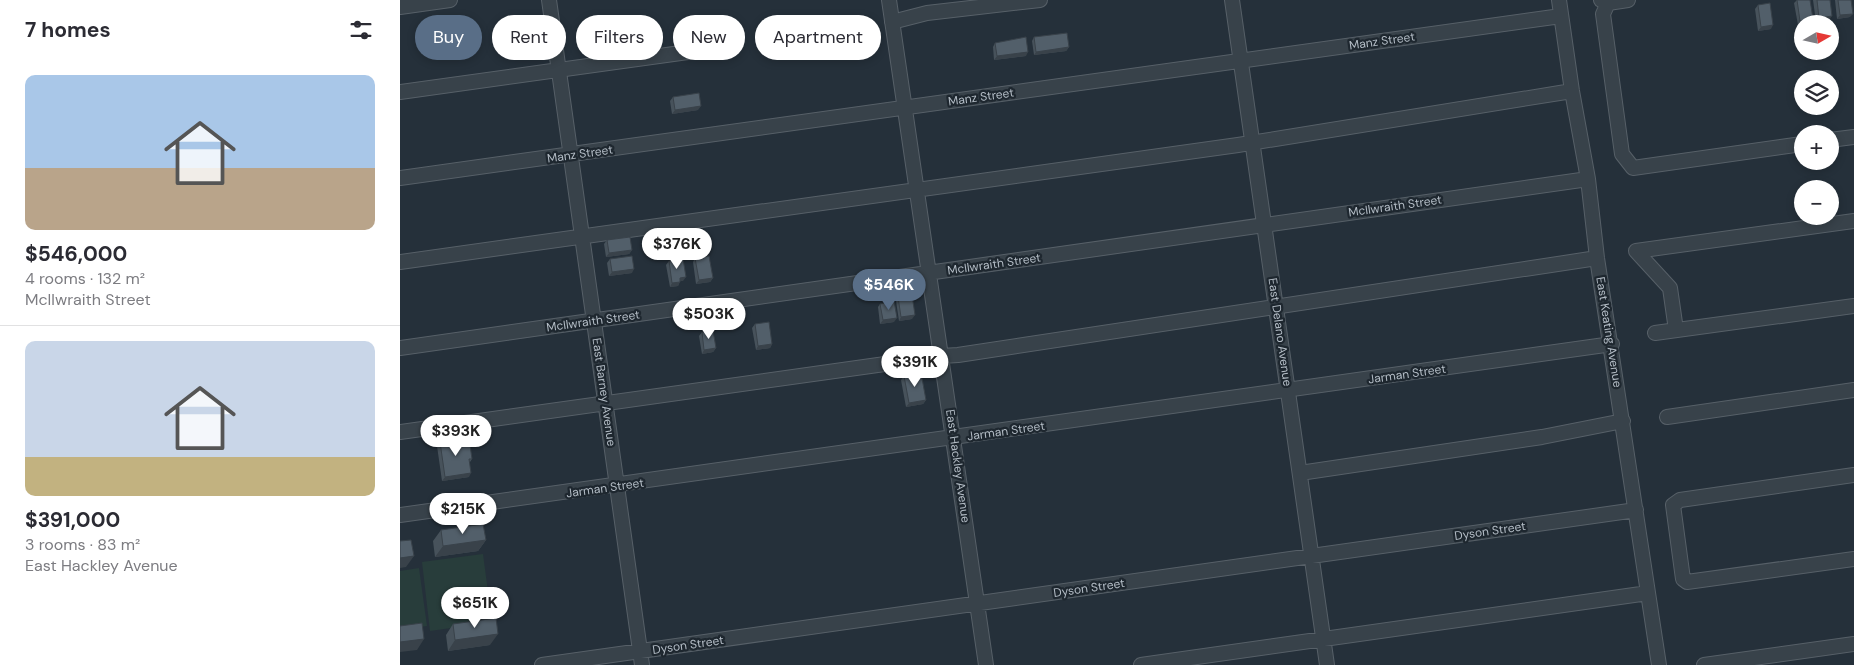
<!DOCTYPE html>
<meta charset="utf-8">
<style>
:root{--surface:#fff;--page:#f7f7f7;--text:#2b2b33;--muted:#7c7c81;--line:#e1e1e2;--accent:#596e87}
body{margin:0;font-family:"DM Sans",sans-serif;background:var(--page);color:var(--text);height:100vh;display:flex;flex-direction:column;font-size:19px;white-space:nowrap}
*{box-sizing:border-box;margin:0}
p{font-size:16px;color:var(--muted)}
.icon{flex:none;width:28px;height:28px;fill:none;stroke:currentColor;stroke-width:2;stroke-linecap:round;stroke-linejoin:round}
.map{position:relative;flex:1;overflow:hidden}
.sheet{display:flex;flex-direction:column;background:var(--surface);width:400px}
.sheet>*{flex:none}
.top-card{position:absolute;left:15px;top:15px;width:475px;height:45px;display:flex;gap:10px}
.needle{width:32px;rotate:81deg}
.tools{position:absolute;left:1394px;top:15px;display:grid;gap:10px}
.tools a{display:grid;place-items:center;width:45px;height:45px;border-radius:50%;background:var(--surface);box-shadow:0 2px 8px #0003;font-size:25px}
.price{position:absolute;translate:-50% -42px;padding:0 11px;border-radius:18px;background:#fff;color:#222;font-size:16px;line-height:32px;filter:drop-shadow(0 1px 2px #0008)}
.price::after{content:'';position:absolute;left:50%;top:30px;width:15px;height:11px;margin-left:-8px;background:inherit;clip-path:polygon(0 0,100% 0,50% 100%)}
.price.on{background:var(--accent);color:#fff}
ul{padding:0;list-style:none}
li{display:grid;align-content:center;gap:10px;height:265px;padding:0 25px}
li+li{border-top:1px solid var(--line)}
li span{display:grid;place-items:center;height:155px;border-radius:10px;color:#555}
li>.icon{margin-inline-start:auto}
span .icon{width:90px;height:90px;fill:#fffc;stroke-width:1}
li b{font-size:21px}
h2{display:flex;justify-content:space-between;align-items:center;height:60px;padding:0 25px;font-size:21px}
.tag{padding:0 18px;border-radius:22px;background:var(--surface);box-shadow:0 2px 8px #0003;font-size:18px;line-height:45px}
.tag.on{background:var(--accent);color:#fff}
main{display:flex;flex:1;min-height:0}
.map>svg:first-child{display:block}
.green{fill:#283d3b}
.lines{fill:none;stroke-linecap:round;stroke-linejoin:round}
.minor-casing{stroke:#576068;stroke-width:16}
.minor{stroke:#38424a;stroke-width:14}
.wall{fill:#47525b}
.shaded-wall{fill:#39424a}
.building{fill:#525f6a;stroke:#39424a}
.labels{text-anchor:middle;dominant-baseline:central;stroke-width:4.5;stroke-linejoin:round;paint-order:stroke}
.street-label{font-size:12px;fill:#b4bdc6;stroke:#1e272f}
</style>
<main>
<section class="sheet">
<h2>7 homes<svg class="icon" aria-label="filters" viewBox="0 0 24 24"><path d="M4 7h16M4 17h16"/><circle cx="9" cy="7" r="2"/><circle cx="15" cy="17" r="2"/></svg></h2>
<ul>
<li><span style="background:linear-gradient(#a9c7e8 60%,#b9a48a 0)"><svg class="icon" aria-label="home" viewBox="0 0 24 24"><path d="M3 11l9-7 9 7M6 9v11h12V9"/></svg></span><div><b>$546,000</b><p>4 rooms · 132 m²</p><p>McIlwraith Street</p></div></li>
<li><span style="background:linear-gradient(#c9d6e8 75%,#c2b280 0)"><svg class="icon" aria-label="home" viewBox="0 0 24 24"><path d="M3 11l9-7 9 7M6 9v11h12V9"/></svg></span><div><b>$391,000</b><p>3 rooms · 83 m²</p><p>East Hackley Avenue</p></div></li>
</ul>
</section>
<div class="map">
<svg width="1454" height="665" viewBox="0 0 1454 665">
<rect width="100%" height="100%" fill="#25303a"/>
<path class="green" d="M83 554 92 622 30 631 22 562Z
M19 568 27 626 0 630V571Z"/>
<g class="lines">
<defs>
<path id="minor" d="M149 0 242 665
M489 0 586 665
M832 0 927 665
M1159 0 1172 91 1188 179 1197 258 1259 665
M1201 0 1208 3 1228 0
M1208 3 1203 14 1222 154 1233 168 1402 144
M0 7 50 0
M492 22 527 13 640 0
M0 92 324 47
M1430 140 1454 137
M0 178 1161 16
M0 262 838 145 1172 91
M1276 330 1270 288 1236 251 1454 221
M1255 333 1454 306
M0 348 1188 179
M1267 417 1454 390
M0 432 542 356 558 355 1197 258
M900 473 1142 437 1223 421
M1454 475 1280 500 1273 505 1283 579 1287 582 1454 559
M0 515 1212 344
M142 665 1236 510
M741 665 1248 593
M1304 665 1454 644"/>
</defs>
<use href="#minor" class="minor-casing"/>
<use href="#minor" class="minor"/>
</g>
<path class="wall" d="M1397 0H1410V23L1398 25 1394 3Z
M1413 0H1430L1429 20 1416 22Z
M1435 0H1451L1450 17 1437 19Z
M1358 5 1371 29 1358 31 1355 9Z
M634 37 669 47 666 51 634 55 632 41Z
M595 43 626 56 594 60 593 47Z
M273 97 298 110 272 114 270 101Z
M207 240 232 250 229 254 206 257 204 244Z
M295 258 313 278 310 282 296 284 293 262Z
M210 259 232 273 209 276 207 263Z
M269 261 283 281H280L278 286 270 287 266 265Z
M498 297 512 319 499 321 496 301Z
M480 304 494 322 480 324 478 307Z
M355 324 372 344 370 348 356 350 352 328Z
M302 332 316 348 313 352 302 354 299 336Z
M504 376 526 400 523 404 506 407 501 380Z
M40 442 68 445 72 459 70 462 69 477 42 481 37 446Z
M41 530 86 540 78 551 35 557 33 541Z
M53 624 90 645 48 651 46 635Z"/>
<path class="shaded-wall" d="M1453 14 1450 17 1437 19 1440 15Z
M1432 16 1429 20 1416 22 1419 18Z
M1413 19 1410 23 1398 25 1400 21Z
M1373 25 1371 29 1358 31 1361 27Z
M669 47 666 51 634 55 636 52Z
M628 52 626 56 594 60 597 56Z
M301 106 298 110 272 114 275 110Z
M232 250 229 254 206 257 209 253Z
M234 269 232 273 209 276 212 272Z
M286 277 283 281H277L280 278Z
M313 278 310 282 296 284 299 280Z
M280 282 278 286 270 287 272 283Z
M515 315 512 319 499 321 501 317Z
M497 318 494 322 480 324 483 320Z
M372 344 370 348 356 350 358 346Z
M316 348 313 352 302 354 304 350Z
M526 400 523 404 506 407 509 403Z
M71 473 69 477 42 481 45 477Z
M86 540 78 551 35 557 43 546Z
M14 556 6 567 0 568V558Z
M98 634 90 645 48 651 55 640Z
M24 639 17 650 0 652V642Z"/>
<path class="building" d="M1397 0H1410L1413 19 1400 21Z
M1417 0H1430L1432 16 1419 18Z
M1438 0H1451L1453 14 1440 15Z
M1370 3 1373 25 1361 27 1358 5Z
M667 33 669 47 636 52 634 37Z
M626 37 628 52 597 56 595 43Z
M299 93 301 106 275 110 273 97Z
M230 237 232 250 209 253 207 240Z
M232 256 234 269 212 272 210 259Z
M309 256 313 278 299 280 295 258Z
M283 259 286 277 280 278V282L272 283 269 261Z
M512 295 515 315 501 317 498 297Z
M494 301 497 318 483 320 480 304Z
M369 322 372 344 358 346 355 324Z
M313 331 316 348 304 350 302 332Z
M521 373 526 400 509 403 504 376Z
M66 438 68 445H70L72 459H69L71 473 45 477 40 442Z
M83 524 86 540 43 546 41 530Z
M11 540 14 556 0 558V541Z
M96 618 98 634 55 640 53 624Z
M22 623 24 639 0 642V626Z"/>
<g class="labels">
<g class="street-label">
<text transform="translate(982 41) rotate(-8)">Manz Street</text>
<text transform="translate(581 97) rotate(-8)">Manz Street</text>
<text transform="translate(180 154) rotate(-8)">Manz Street</text>
<text transform="translate(995 206) rotate(-8)">McIlwraith Street</text>
<text transform="translate(594 264) rotate(-8)">McIlwraith Street</text>
<text transform="translate(193 321) rotate(-8)">McIlwraith Street</text>
<text transform="translate(880 332) rotate(82)">East Delano Avenue</text>
<text transform="translate(1209 332) rotate(81)">East Keating Avenue</text>
<text transform="translate(1007 374) rotate(-8)">Jarman Street</text>
<text transform="translate(204 392) rotate(82)">East Barney Avenue</text>
<text transform="translate(606 431) rotate(-8)">Jarman Street</text>
<text transform="translate(558 466) rotate(82)">East Hackley Avenue</text>
<text transform="translate(205 488) rotate(-8)">Jarman Street</text>
<text transform="translate(1090 531) rotate(-8)">Dyson Street</text>
<text transform="translate(689 588) rotate(-8)">Dyson Street</text>
<text transform="translate(288 645) rotate(-8)">Dyson Street</text>
</g>
</g>
</svg>
<div class="tools">
<a><svg class="needle" viewBox="-14 -14 28 28"><path d="M0-13l5 13h-10z" fill="#e53935"/><path d="M0 13l5-13h-10z" fill="#7c7c81"/></svg></a>
<a><svg class="icon" aria-label="layers" viewBox="0 0 24 24"><path d="M12 4l9 5-9 5-9-5zM3 14l9 5 9-5"/></svg></a>
<a>+</a>
<a>−</a>
</div>
<b class="price" style="left:277px;top:270px">$376K</b>
<b class="price on" style="left:489px;top:311px">$546K</b>
<b class="price" style="left:309px;top:340px">$503K</b>
<b class="price" style="left:515px;top:388px">$391K</b>
<b class="price" style="left:56px;top:457px">$393K</b>
<b class="price" style="left:63px;top:535px">$215K</b>
<b class="price" style="left:75px;top:629px">$651K</b>
<div class="top-card">
<a class="tag on">Buy</a>
<a class="tag">Rent</a>
<a class="tag">Filters</a>
<a class="tag">New</a>
<a class="tag">Apartment</a>
</div>
</div>
</main>
